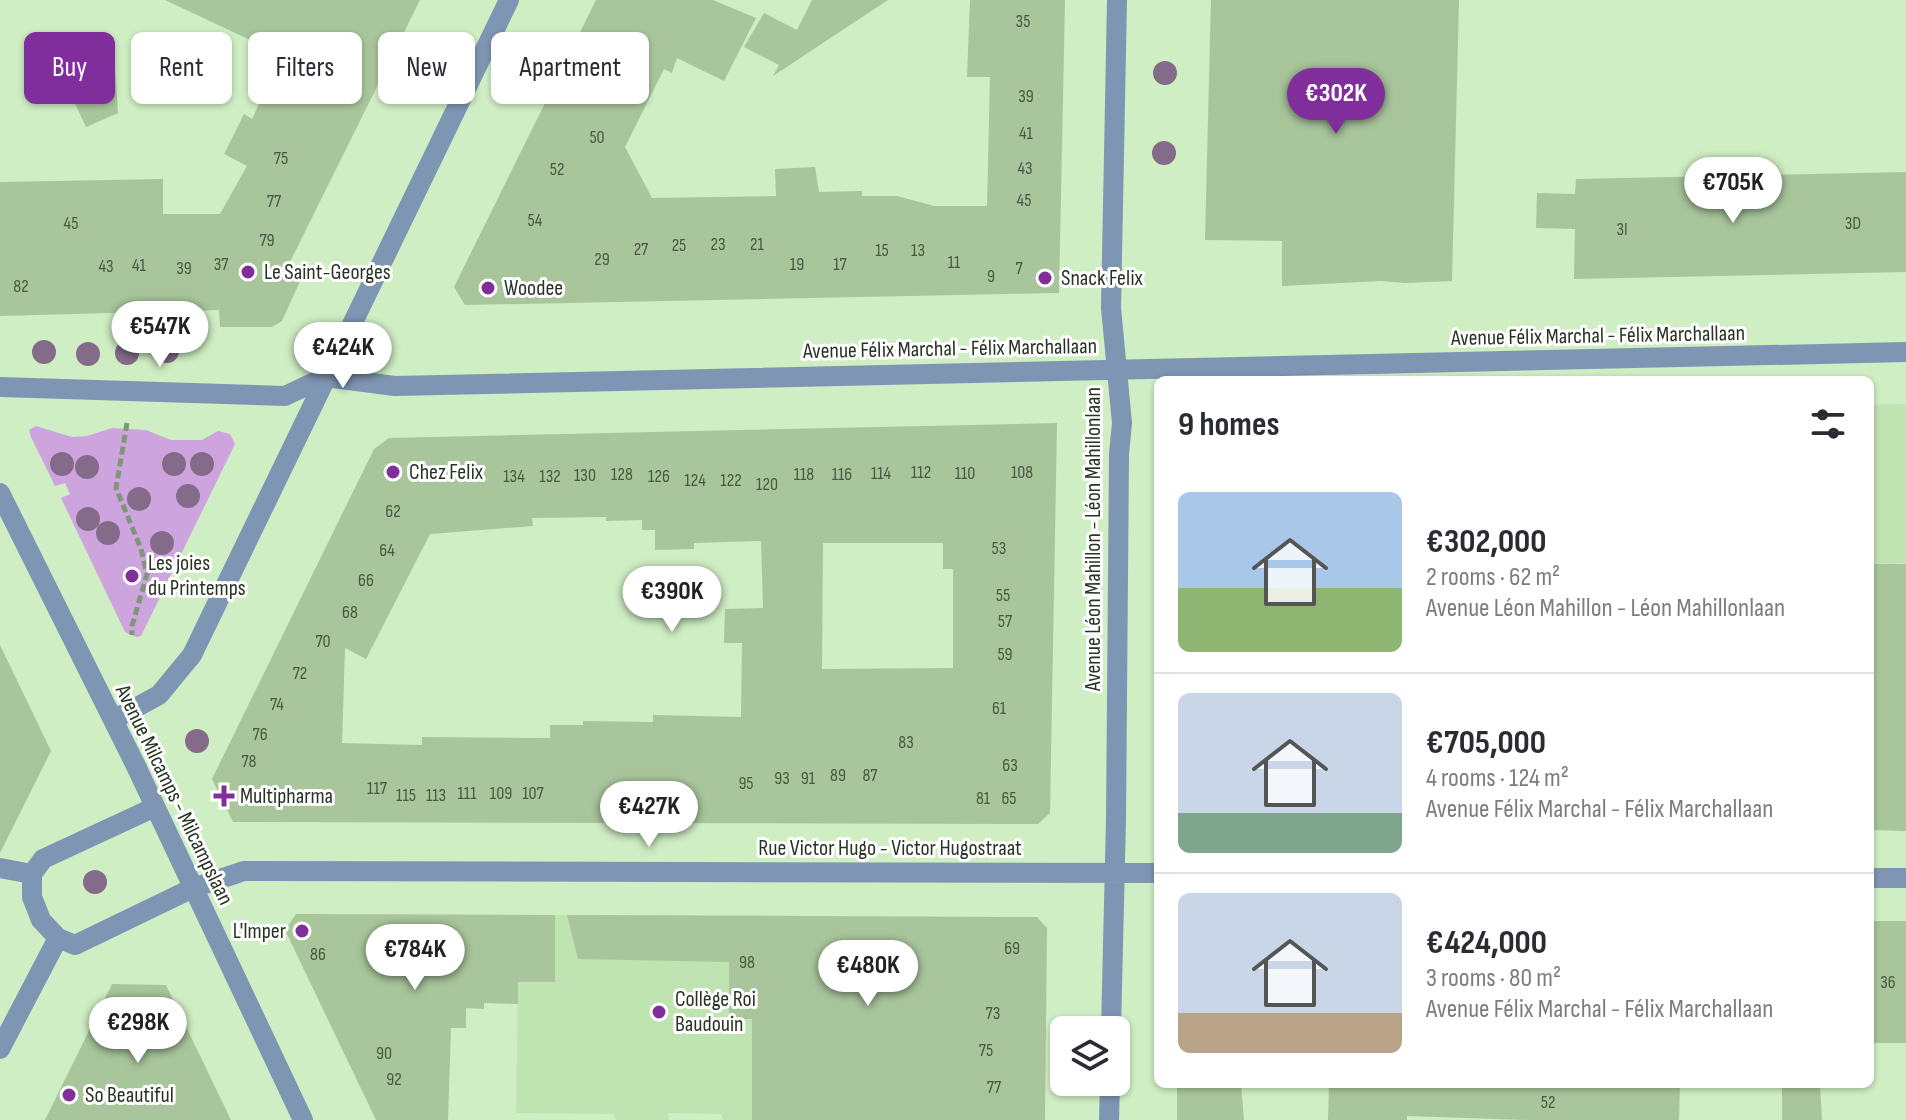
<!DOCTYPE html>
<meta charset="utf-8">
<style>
:root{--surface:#fff;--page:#f7f7f7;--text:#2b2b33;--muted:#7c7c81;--line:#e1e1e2;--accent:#812e9d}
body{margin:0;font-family:"Sofia Sans Condensed",sans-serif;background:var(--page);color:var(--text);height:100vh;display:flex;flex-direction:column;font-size:30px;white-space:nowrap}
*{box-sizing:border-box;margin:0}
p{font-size:26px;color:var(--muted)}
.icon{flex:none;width:44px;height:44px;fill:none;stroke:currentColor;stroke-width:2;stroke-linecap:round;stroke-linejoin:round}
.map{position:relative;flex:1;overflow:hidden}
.panel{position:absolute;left:1154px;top:376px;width:720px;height:712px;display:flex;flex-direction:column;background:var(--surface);border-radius:12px;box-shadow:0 2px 6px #0004}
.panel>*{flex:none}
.banner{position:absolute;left:24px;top:32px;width:760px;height:72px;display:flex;gap:16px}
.buttons{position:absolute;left:1050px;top:1016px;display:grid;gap:16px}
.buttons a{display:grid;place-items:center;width:80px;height:80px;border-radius:12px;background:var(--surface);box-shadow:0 2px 6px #0004;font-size:40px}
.price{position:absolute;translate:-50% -68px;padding:0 18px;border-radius:28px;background:#fff;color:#222;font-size:26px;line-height:52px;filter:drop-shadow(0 2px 4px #0008)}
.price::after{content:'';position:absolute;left:50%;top:48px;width:24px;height:18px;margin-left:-12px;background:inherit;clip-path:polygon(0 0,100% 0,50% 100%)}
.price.selected{background:var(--accent);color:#fff}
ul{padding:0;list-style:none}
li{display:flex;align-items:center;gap:24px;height:200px;padding:0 24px}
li+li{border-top:2px solid var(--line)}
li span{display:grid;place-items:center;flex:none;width:224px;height:160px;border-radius:12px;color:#555}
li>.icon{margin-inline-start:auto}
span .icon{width:96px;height:96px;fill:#fffc;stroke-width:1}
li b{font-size:34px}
h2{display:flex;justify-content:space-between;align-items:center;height:96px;padding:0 24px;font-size:34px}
.chip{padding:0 28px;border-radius:12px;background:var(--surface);box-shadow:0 2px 6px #0004;font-size:28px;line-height:72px}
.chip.selected{background:var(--accent);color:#fff}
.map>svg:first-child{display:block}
.built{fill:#c0e3b2}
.green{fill:#cea4de}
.building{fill:#a8c59b;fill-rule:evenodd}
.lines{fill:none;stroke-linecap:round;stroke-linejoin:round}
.path{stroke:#809678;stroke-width:5;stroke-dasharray:8 4;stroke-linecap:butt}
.minor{stroke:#7f95b4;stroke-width:20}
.tree{fill:#856b8a}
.poi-dot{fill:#812e9d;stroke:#fff;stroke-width:3}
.labels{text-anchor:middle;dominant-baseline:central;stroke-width:6;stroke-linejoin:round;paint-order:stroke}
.number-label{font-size:18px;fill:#485841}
.poi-label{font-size:22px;fill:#283323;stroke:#fff;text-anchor:start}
.street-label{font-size:22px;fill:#283323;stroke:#fff}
</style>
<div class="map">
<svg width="1906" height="1120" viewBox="0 0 1906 1120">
<rect width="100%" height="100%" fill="#cfeec3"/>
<path class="built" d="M1906 404V563L1871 564 1870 583V405Z
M519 915 800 916 892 1120H723L721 1114 668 1113 669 1120H616L614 1114 516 1113Z"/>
<path class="green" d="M36 426 72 437 87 436 112 428 146 430 171 440H202L218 431 230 434 235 444 141 636 136 637 125 632 61 498 70 494 65 483 55 486 31 437 29 430Z"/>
<path class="building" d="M165 0H420L286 270 301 279 282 321 272 327H220L219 310 0 316V182L163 179V214H220L247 166 224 154 244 114 252 119 282 55Z
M596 0H713L756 18 724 81 677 58 672 73 664 69 625 147 652 198 776 196 775 169 815 167 819 192 862 191V196H897L934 206H987L990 77H967L970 0H1065L1059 293 465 305 454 287Z
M812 0H888L773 76 779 65 744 47 764 13 797 30Z
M1211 0H1459L1452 281 1405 283 1381 281 1282 286V241L1205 240Z
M115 70 118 113 86 127 70 93Z
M1906 172V272L1574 279 1575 229 1536 228 1537 193 1575 194 1576 179Z
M1057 423 1050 813 1038 824 233 822 212 779 374 449 389 438ZM606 517V521L642 520V530H655V550L694 549V543L761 541 763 608 725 609 724 643H742L741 717 653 715V722L583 721V725H550V738L422 737V745L342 743 345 648 366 659 430 534 533 526 532 518ZM823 543H943V569H953V668L822 669Z
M1871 564H1906V831L1870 830Z
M0 645 51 751 0 853Z
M296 914 555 915V982H518V1004L484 1003V1009L466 1008V1028H451L448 1120H376L285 930Z
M567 915 1037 917 1047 928 1045 1120H752V1019H729V962L578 959Z
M1870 921H1906V1043H1870Z
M112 984 166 985 231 1120H45Z
M1177 1084H1241L1244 1120H1177Z
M1329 1084H1680L1679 1120H1528L1407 1116V1120H1328Z
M1782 1084H1820L1822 1120H1782Z"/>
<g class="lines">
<path class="path" d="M127 423 116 488 141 549 147 574 132 626V635"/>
<path class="minor" d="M0 387 285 396 325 377 395 386 1906 352
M0 493 136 766 303 1120
M113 720 159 695 192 655 509 0
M155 807 43 859 32 874V897L41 920 58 938 75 945 193 888 244 871 1158 873
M0 868 32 874
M1870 878H1906
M1111 1030 1116 819 1119 454 1122 423 1111 308 1117 0
M0 1049 58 938
M1109 1120 1110 1082"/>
</g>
<g class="tree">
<circle cx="1165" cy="73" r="12"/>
<circle cx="1164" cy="153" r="12"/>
<circle cx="167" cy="351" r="12"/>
<circle cx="44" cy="352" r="12"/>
<circle cx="127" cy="353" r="12"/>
<circle cx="88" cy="354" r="12"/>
<circle cx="62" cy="464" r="12"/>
<circle cx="174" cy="464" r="12"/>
<circle cx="202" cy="464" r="12"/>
<circle cx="87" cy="467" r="12"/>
<circle cx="188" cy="496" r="12"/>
<circle cx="139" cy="499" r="12"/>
<circle cx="88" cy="519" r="12"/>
<circle cx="108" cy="533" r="12"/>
<circle cx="162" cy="543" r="12"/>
<circle cx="197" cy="741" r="12"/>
<circle cx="95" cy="882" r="12"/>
</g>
<g class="poi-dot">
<circle cx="248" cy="272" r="8"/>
<circle cx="1045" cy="278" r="8"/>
<circle cx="488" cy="288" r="8"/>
<circle cx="393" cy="472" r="8"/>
<circle cx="132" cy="576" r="8"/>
<path d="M220 784h8v8h8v8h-8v8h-8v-8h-8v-8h8z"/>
<circle cx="302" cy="931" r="8"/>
<circle cx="659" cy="1012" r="8"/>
<circle cx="69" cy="1095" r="8"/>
</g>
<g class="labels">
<g class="number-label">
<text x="1023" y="21">35</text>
<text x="1026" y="96">39</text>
<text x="1026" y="133">41</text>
<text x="597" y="137">50</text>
<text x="281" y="158">75</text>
<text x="1025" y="168">43</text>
<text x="557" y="169">52</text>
<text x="1024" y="200">45</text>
<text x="274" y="201">77</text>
<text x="535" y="220">54</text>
<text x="71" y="223">45</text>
<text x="1853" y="223">3D</text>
<text x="1622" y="229">3I</text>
<text x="267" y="240">79</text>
<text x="718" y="244">23</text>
<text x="757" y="244">21</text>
<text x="679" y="245">25</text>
<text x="641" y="249">27</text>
<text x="882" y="250">15</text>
<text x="918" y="250">13</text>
<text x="602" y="259">29</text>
<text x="954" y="262">11</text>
<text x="221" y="264">37</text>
<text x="797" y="264">19</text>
<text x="840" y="264">17</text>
<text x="139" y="265">41</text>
<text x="106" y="266">43</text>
<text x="184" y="268">39</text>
<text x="1019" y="268">7</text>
<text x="991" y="276">9</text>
<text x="21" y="286">82</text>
<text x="921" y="472">112</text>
<text x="1022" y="472">108</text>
<text x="881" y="473">114</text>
<text x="965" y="473">110</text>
<text x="622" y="474">128</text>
<text x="804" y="474">118</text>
<text x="842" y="474">116</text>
<text x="585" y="475">130</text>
<text x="514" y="476">134</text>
<text x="550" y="476">132</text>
<text x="659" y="476">126</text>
<text x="695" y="480">124</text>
<text x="731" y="480">122</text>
<text x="767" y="484">120</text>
<text x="393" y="511">62</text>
<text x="999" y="548">53</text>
<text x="387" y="550">64</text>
<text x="366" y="580">66</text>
<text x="1003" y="595">55</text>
<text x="350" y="612">68</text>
<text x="1005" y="621">57</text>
<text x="323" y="641">70</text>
<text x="1005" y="654">59</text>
<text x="300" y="673">72</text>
<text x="277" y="704">74</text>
<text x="999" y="708">61</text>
<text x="260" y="734">76</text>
<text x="906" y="742">83</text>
<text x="249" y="761">78</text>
<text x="1010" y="765">63</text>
<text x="838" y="775">89</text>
<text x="870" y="775">87</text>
<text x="782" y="778">93</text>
<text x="808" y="778">91</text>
<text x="746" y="783">95</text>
<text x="377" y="788">117</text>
<text x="467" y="793">111</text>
<text x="501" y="793">109</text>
<text x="533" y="793">107</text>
<text x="406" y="795">115</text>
<text x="436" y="795">113</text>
<text x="983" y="798">81</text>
<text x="1009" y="798">65</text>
<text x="1012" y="948">69</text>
<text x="318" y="954">86</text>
<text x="747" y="962">98</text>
<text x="1888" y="982">36</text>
<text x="993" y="1013">73</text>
<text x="986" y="1050">75</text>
<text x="384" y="1053">90</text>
<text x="394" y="1079">92</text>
<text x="994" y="1087">77</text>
<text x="1548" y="1102">52</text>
</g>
<g class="poi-label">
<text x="264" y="272">Le Saint-Georges</text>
<text x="1061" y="278">Snack Felix</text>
<text x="504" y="288">Woodee</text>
<text x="409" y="472">Chez Felix</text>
<text x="148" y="563">Les joies<tspan x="148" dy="25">du Printemps</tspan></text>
<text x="240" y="796">Multipharma</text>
<text x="286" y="931" text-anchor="end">L'Imper</text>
<text x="675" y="999">Collège Roi<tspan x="675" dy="25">Baudouin</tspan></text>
<text x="85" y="1095">So Beautiful</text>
</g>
<g class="street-label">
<text transform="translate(1598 336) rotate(-1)">Avenue Félix Marchal - Félix Marchallaan</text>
<text transform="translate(950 349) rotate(-1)">Avenue Félix Marchal - Félix Marchallaan</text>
<text transform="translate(1093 539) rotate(-90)">Avenue Léon Mahillon - Léon Mahillonlaan</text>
<text transform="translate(174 795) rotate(64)">Avenue Milcamps - Milcampslaan</text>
<text x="890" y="848">Rue Victor Hugo - Victor Hugostraat</text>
</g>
</g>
</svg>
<div class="buttons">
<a><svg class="icon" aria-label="layers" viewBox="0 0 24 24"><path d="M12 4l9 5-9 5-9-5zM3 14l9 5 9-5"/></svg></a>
</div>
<b class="price selected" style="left:1336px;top:136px">€302K</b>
<b class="price" style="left:1733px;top:225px">€705K</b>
<b class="price" style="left:160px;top:369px">€547K</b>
<b class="price" style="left:343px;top:390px">€424K</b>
<b class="price" style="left:672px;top:634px">€390K</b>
<b class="price" style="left:649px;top:849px">€427K</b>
<b class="price" style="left:415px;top:992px">€784K</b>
<b class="price" style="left:868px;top:1008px">€480K</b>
<b class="price" style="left:138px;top:1065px">€298K</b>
<div class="banner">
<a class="chip selected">Buy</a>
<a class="chip">Rent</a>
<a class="chip">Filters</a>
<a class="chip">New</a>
<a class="chip">Apartment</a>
</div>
<section class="panel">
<h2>9 homes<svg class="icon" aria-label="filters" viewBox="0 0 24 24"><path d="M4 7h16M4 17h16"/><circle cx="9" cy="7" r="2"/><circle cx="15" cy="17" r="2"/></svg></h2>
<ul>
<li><span style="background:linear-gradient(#a9c7e8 60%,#8fb573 0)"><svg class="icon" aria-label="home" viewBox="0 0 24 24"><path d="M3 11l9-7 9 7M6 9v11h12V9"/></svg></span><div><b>€302,000</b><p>2 rooms · 62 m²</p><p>Avenue Léon Mahillon - Léon Mahillonlaan</p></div></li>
<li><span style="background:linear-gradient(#c9d6e8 75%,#7fa58c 0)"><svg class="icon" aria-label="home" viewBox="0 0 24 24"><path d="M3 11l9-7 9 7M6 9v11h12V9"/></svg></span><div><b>€705,000</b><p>4 rooms · 124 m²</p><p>Avenue Félix Marchal - Félix Marchallaan</p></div></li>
<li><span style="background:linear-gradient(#c9d6e8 75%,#b9a48a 0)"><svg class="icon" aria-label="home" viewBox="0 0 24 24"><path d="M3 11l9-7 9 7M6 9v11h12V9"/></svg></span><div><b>€424,000</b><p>3 rooms · 80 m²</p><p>Avenue Félix Marchal - Félix Marchallaan</p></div></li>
</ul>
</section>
</div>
